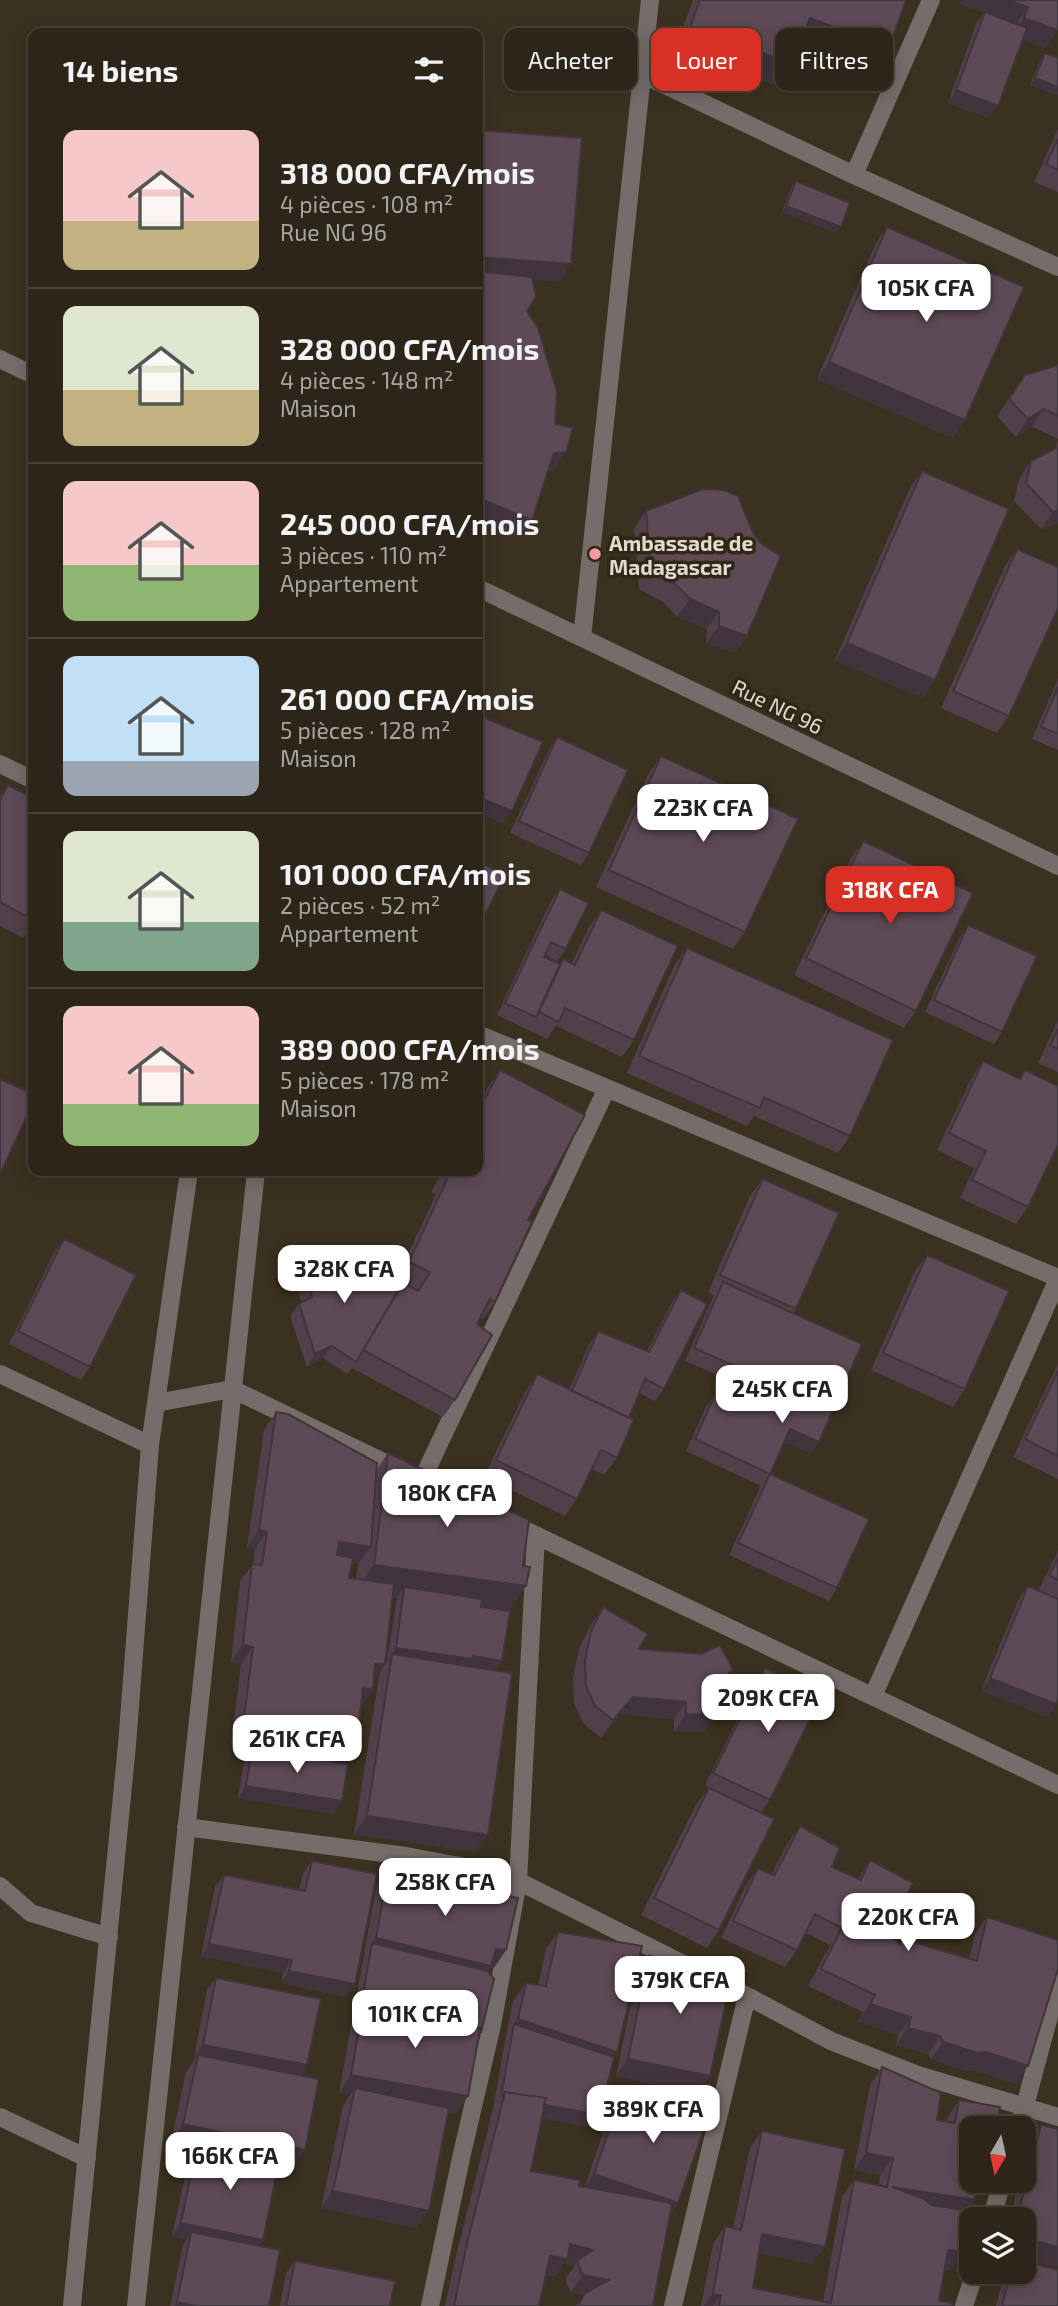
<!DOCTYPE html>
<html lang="fr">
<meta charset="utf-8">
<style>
:root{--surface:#2c2518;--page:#383125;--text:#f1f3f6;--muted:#a6a5a2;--line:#484237;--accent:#d93025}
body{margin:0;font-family:"Exo 2",sans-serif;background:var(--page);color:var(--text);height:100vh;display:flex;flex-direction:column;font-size:26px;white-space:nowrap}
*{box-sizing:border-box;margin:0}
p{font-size:23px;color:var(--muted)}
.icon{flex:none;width:38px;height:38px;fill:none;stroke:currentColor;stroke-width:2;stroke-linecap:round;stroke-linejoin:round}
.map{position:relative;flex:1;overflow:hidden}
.details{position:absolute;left:28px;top:28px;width:455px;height:1148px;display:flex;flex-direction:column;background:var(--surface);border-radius:14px;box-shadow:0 4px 18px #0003,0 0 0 2px var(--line)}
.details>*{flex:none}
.top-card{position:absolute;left:504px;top:28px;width:448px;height:63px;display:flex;gap:14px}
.needle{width:46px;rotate:189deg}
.fabs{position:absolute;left:959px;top:2116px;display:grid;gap:14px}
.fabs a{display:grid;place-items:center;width:77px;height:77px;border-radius:14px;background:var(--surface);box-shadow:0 4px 18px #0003,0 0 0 2px var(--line);font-size:35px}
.price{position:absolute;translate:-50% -60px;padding:0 16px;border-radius:14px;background:#fff;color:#222;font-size:23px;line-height:46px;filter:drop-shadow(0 2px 4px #0008)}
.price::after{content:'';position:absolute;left:50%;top:42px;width:21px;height:16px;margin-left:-10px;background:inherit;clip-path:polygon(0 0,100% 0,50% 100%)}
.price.current{background:var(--accent);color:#fff}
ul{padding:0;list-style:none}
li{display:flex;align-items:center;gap:21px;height:175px;padding:0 35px}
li+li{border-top:2px solid var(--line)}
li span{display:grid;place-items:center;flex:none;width:196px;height:140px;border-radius:14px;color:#555}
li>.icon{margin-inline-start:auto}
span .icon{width:84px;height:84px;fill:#fffc;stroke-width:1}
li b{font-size:30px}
h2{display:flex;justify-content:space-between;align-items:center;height:84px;padding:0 35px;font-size:30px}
.chip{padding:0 24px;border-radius:14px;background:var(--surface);box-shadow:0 4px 18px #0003,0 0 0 2px var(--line);font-size:24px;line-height:63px}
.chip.current{background:var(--accent);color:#fff}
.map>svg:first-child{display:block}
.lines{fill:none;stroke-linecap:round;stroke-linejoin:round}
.minor{stroke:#766c69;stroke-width:18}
.wall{fill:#514049;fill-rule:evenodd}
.shaded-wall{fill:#42343c}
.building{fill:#5e4a55;stroke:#42343c;stroke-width:2}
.poi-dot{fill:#f59b9c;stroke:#312716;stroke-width:2.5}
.labels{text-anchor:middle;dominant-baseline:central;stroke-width:7;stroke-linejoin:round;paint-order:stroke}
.poi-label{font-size:21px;font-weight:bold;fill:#e0dacf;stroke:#312716;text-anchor:start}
.street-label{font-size:21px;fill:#e0dacf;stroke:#312716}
</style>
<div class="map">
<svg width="1058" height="2306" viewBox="0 0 1058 2306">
<rect width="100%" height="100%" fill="#3b3120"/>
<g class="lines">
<path class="minor" d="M642 74 854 175 1058 267
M854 175 931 0
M0 359 33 375
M478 588 1058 866
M582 638 650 0
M0 764 33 780
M478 1034 1058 1278
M0 1374 150 1445
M156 1403 232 1389 402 1471
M422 1480 607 1088
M506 1521 1058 1785
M873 1696 1058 1279
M186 1827 406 1856 476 1869 518 1881 747 1996 831 2041 915 2074 1058 2117
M0 1886 31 1913 109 1937
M0 2117 87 2158
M1019 2128 1058 1983
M991 2219 1003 2180
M72 2306 127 1745 150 1445 189 1171
M136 2306 256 1171
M430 2306 461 2158 492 2025 518 1881 536 1535
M673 2306 747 1996
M964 2306 975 2272"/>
</g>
<path class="wall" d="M693 0H906L889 48 874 69 801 42 793 64 778 86 675 49Z
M961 0H1058L1045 48 1023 39 989 118 948 103 976 24 984 13 960 4Z
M1045 53 1058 58V95L1030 85 1041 59Z
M1058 129V192L1034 182Z
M796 181 836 233 782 212 791 188Z
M887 227 965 420 953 438 817 379 875 245Z
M1058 365V439L1031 426 1016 437 997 416 1025 375Z
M1058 440V523L1041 529 1014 501 1019 479 1031 461 1055 449Z
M922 471 935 680 923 698 835 660 910 488Z
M646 511 747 636 735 653 706 643 707 629 677 617 663 602 639 589 634 528Z
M1017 549 1009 716 997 733 941 708 1005 566Z
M1058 679V750L1032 739Z
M557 737 589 853 581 865 510 833 549 750Z
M661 756 745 932 733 949 596 887 649 773Z
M8 785 33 798V924L23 938 0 926V796Z
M863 841 916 1011 904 1028 794 975 851 858Z
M560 889 566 949 557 961 545 955 544 957 560 964 563 959 572 963 589 927 601 910 634 1040 622 1057 556 1026 547 1039 497 1015 551 901Z
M968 925 1002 1032 994 1044 925 1012 960 937Z
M687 948 850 1136 838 1153 754 1116 747 1126 627 1073 674 966Z
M1058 1020V1072L1038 1063Z
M983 1061 1019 1078 1025 1070 1028 1207 1016 1224 960 1198 974 1168 937 1150 971 1079Z
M500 1070 528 1220 495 1302 483 1319 480 1318 477 1324 455 1400 443 1417 352 1368 347 1374 323 1358 307 1367 290 1316 299 1304 302 1303 292 1273 301 1261 338 1266 399 1289 417 1290V1289L396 1279 436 1195 431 1192 443 1171H478V1107L488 1087Z
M763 1179 796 1309 793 1314 811 1454 784 1442 770 1474 837 1588 829 1601 729 1555 761 1486 686 1451 706 1407 715 1395 748 1409 756 1391 685 1361 714 1295 708 1292 750 1196Z
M64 1239 90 1367 81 1380 9 1344 55 1251Z
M927 1255 965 1389 953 1407 871 1370 914 1273Z
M681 1290 664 1389 655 1401 639 1393 629 1418 617 1458 604 1475 592 1469 577 1499 565 1516 484 1477 525 1392 537 1374 569 1390 590 1343 598 1331 647 1351 672 1303Z
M1058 1364V1479L1013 1457Z
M276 1412 377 1469 388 1453 508 1611 502 1661 496 1670 475 1852 354 1834 380 1671 388 1660H387L397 1598H393L374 1679 373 1689 361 1706 357 1742 344 1759 231 1744 241 1664 231 1662 240 1581 253 1564 255 1549 247 1548 264 1430ZM352 1563 358 1564 356 1579 349 1578Z
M1058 1551V1700L1048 1717 981 1690 1019 1599 1028 1586 1038 1591Z
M603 1607 639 1649 721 1687 716 1691 717 1715 704 1732H674V1719L621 1714 601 1738 583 1723 574 1703 573 1678 579 1648 591 1625Z
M765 1668 770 1800 761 1812 705 1785 757 1680Z
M252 1749 334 1814 238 1798 244 1761Z
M709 1788 719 1930 707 1948 641 1915 696 1805Z
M800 1826 832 1867 858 1879 870 1860 886 1934 900 1943 902 1939 969 1959 975 1934 987 1917 1016 2084 973 2070 965 2071 931 2059 928 2054 896 2045 898 2035 858 2021 863 2012 808 1986 830 1945 806 1933 797 1950 785 1967 721 1938 746 1885 758 1868 771 1875 788 1843Z
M312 1861 346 1997 281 1983 283 1973 201 1956 215 1887 224 1875 299 1890 303 1873Z
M388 1870 494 1968 491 1967 488 1971 481 2032 479 2035 456 2114 448 2112 417 2228 321 2208 343 2106 350 2095 339 2093 376 1888Z
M558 1932 614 2057 600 2115 591 2127 541 2118 531 2171 579 2186 592 2189 585 2186 612 2107 621 2095 660 2106 668 2095 670 2215 653 2306H576L584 2295 571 2292 566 2283V2278L574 2266 564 2263 555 2276 546 2275 539 2306H445L455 2260 493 2109 506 2036 513 2001 526 1983 538 1985 546 1949Z
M649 1956 710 2076 698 2094 616 2076 637 1974Z
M216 1978 307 2065 301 2075 293 2167 278 2164 263 2240 259 2246 269 2306H170L183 2245 187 2239 172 2236 189 2158 196 2147 171 2142 186 2072 196 2057H194L207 1990Z
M882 2067 937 2120 946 2122 947 2118 959 2100 971 2128 968 2210 963 2252 951 2270 945 2269 939 2301 952 2306H701L713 2244 725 2226 733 2228 750 2148 762 2131 812 2264 759 2253 753 2288 823 2302 842 2197 854 2180 879 2185 880 2175 854 2170 870 2085Z
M1041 2125 1058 2129V2267L1024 2259V2219H1010L1019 2180H1024V2164L1029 2143Z
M295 2261 390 2306H280L286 2273Z
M1005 2272H1024L1058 2306H996Z"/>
<path class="shaded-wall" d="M962 0H1008L1028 7 1016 25 960 4Z
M810 18 889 48 874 69 795 40Z
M1024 18 1058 30 1045 48 1012 35Z
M690 27 793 64 778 86 675 49Z
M1035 78 1058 87V95L1030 85Z
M956 90 998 106 989 118 948 103Z
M786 206 841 227 836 233 782 212Z
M478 257 571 264 559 282 478 275Z
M829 362 965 420 953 438 817 379Z
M1044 409 1031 426 1016 437 1028 419Z
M566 452 554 470 542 471 554 453Z
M478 498 532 520 520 537 478 521Z
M1058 510V523L1041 529 1053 512Z
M690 599 719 612 707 629 677 617Z
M719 626 747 636 735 653 706 643Z
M847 643 935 680 923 698 835 660Z
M478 797 512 811 503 824 478 813Z
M332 1346 323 1358 307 1367 315 1354Z
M790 1429 819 1442 811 1454 782 1441Z
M259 1530 267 1532 255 1549 247 1548Z
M339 1542 371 1547 358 1564 327 1559Z
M374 1565 526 1586 507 1614 404 1587 397 1598 355 1592Z
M243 1645 253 1647 241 1664 231 1662Z
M396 1648 473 1656 502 1661 494 1673 392 1654 388 1660H387Z
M375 1664H385L373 1681Z
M733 1669 721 1687 704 1704 716 1686Z
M990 1678 1056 1704 1048 1717 981 1690Z
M363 1688 373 1689 361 1706Z
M633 1697 686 1702 674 1719 621 1714 601 1738 613 1720Z
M686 1714 717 1715 704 1732H674Z
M243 1726 357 1742 344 1759 231 1744Z
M246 1786 342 1801 334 1814 238 1798Z
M367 1816 488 1835 475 1852 354 1834Z
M376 1938 496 1949 506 1950 494 1968 491 1967 479 1984 372 1943Z
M209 1944 292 1960 283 1973 201 1956Z
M289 1971 355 1984 346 1997 281 1983Z
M870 2004 911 2017 898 2035 858 2021Z
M518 2019 617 2052 605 2070 514 2024Z
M908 2028 940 2036 928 2054 896 2045Z
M943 2042 986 2052 1028 2066 1016 2084 973 2070 965 2071 931 2059Z
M203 2045 307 2065 299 2078 198 2055 196 2057H194Z
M628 2059 710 2076 698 2094 616 2076Z
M351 2075 468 2096 456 2114 353 2095 355 2088 350 2095 339 2093Z
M503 2097 600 2115 591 2127 500 2111Z
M183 2124 305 2150 293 2167 171 2142Z
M866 2153 893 2158 880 2175 854 2170Z
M594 2174 678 2203 670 2216 585 2186Z
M892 2187 975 2200 963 2217 880 2205Z
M333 2191 429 2211 417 2228 321 2208Z
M181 2223 263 2240 254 2252 191 2232 187 2239 172 2236Z
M762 2234 825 2247 812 2264 750 2251Z
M1024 2238 1058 2247V2267L1024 2259Z
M570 2244 593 2250 578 2260 574 2266 564 2263 555 2276 538 2273 550 2256Z
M948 2250 963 2252 951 2270 936 2267Z
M583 2275 609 2280 596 2298 571 2292Z
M713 2294 721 2295 713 2306H704Z
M177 2302 197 2306H175Z"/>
<path class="building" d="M700 0H906L889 48 810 18 793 64 690 27Z
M1008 0H1058V30L1024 18 1028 7Z
M985 12 1027 28 998 106 956 90Z
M1045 53 1058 58V87L1035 78Z
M478 130 582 138 571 264 478 257Z
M1058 139V170L1046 164Z
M796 181 850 203 841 227 786 206Z
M887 227 1024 287 965 420 829 362Z
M478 271 532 277 536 297 527 311 538 328 557 392 555 424 573 428 566 452 554 453 532 520 478 498V435L481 427 478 425Z
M1058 365V416L1044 409 1028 419 1009 399 1025 375Z
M1058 447V510L1053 512 1026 483 1031 461Z
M922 471 1009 509 935 680 847 643Z
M703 489 724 490 738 496 754 535 762 544 781 556 747 636 719 626V612L690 599 675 584 651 572 646 511Z
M1017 549 1058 567V608L1009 716 953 691Z
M1058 687V734L1041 727Z
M478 715 543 742 512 811 478 797Z
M557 737 628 770 589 853 519 821Z
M661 756 798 819 745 932 609 870Z
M8 785 33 798V920L0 902V800Z
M863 841 973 893 916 1011 806 958Z
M478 861 505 875 478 929Z
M560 889 589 903 566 949 551 942 544 957 560 964 536 1017 505 1003Z
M601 910 678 946 634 1040 565 1008 559 1022 539 1012 563 959 575 965Z
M968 925 1037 956 1002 1032 934 1000Z
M687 948 893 1040 850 1136 764 1097 760 1108 639 1056Z
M1058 1029V1049L1050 1045Z
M983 1061 1020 1079 1025 1070 1058 1086V1145L1028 1207 972 1180 986 1151 949 1133Z
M500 1070 585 1115 528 1220 532 1222 495 1302 490 1299 477 1324 492 1335 455 1400 363 1350 403 1283 418 1291 430 1272 409 1262 448 1177 444 1174 446 1171H478V1112Z
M0 1079 33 1094V1103L0 1174Z
M763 1179 839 1213 796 1309 720 1275Z
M64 1239 136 1275 90 1367 18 1331Z
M331 1253 338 1266 353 1260 399 1289 356 1362 332 1346 315 1354 299 1304 312 1297 301 1261Z
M927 1255 1009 1291 965 1389 883 1353Z
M723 1282 862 1344 819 1442 790 1429 770 1474 869 1519 837 1588 738 1543 770 1474 695 1439 715 1395 750 1410 764 1379 694 1348Z
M681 1290 707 1304 664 1389 645 1379 629 1418 572 1391 598 1331 649 1352Z
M1058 1371V1456L1025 1439Z
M537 1374 634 1420 617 1458 601 1450 577 1499 496 1460Z
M276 1412 288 1414 377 1463 371 1547 339 1542 337 1555 353 1558 349 1578 394 1584 385 1664H375L373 1689 363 1688 357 1742 243 1726 253 1647 243 1645 252 1564 262 1565 267 1532 259 1530Z
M388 1453 529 1520 523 1566 530 1567 526 1586 374 1565Z
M1058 1558V1580L1049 1575Z
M1028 1586 1058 1599V1700L1056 1704 990 1678Z
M404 1587 482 1599 481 1607 510 1611 502 1661 473 1656V1659L396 1648Z
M603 1607 648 1634 639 1649 702 1654 720 1645 733 1669 716 1686 717 1715 686 1714V1702L633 1697 613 1720 595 1706 586 1686 585 1660 591 1631Z
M392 1654 512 1673 488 1835 367 1816Z
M765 1668 822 1695 770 1800 713 1773Z
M252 1749 348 1764 342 1801 246 1786Z
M709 1788 774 1819 719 1930 654 1898Z
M800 1826 840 1848 832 1867 861 1880 870 1860 913 1883 886 1934 900 1944 902 1939 977 1961 987 1917 1058 1940V1969L1028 2066 986 2052 977 2053 943 2042 940 2036 908 2028 911 2017 870 2004 875 1995 821 1969 842 1928 815 1914 797 1950 733 1921 758 1868 774 1876Z
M312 1861 377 1874 355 1984 289 1971 292 1960 209 1944 224 1875 305 1891Z
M388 1870 518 1898 506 1950 496 1949 491 1966 376 1938Z
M558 1932 642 1946 617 2052 518 2019 526 1983 546 1986Z
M372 1943 488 1971 494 1979 481 2032H480V2028L364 2000 361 2006Z
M649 1956 732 1973 710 2076 628 2059Z
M216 1978 321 1999 307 2065 203 2045Z
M364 2000 480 2028 468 2096 351 2075Z
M514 2024 614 2057 600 2115 544 2105 546 2098 505 2092 501 2097Z
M198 2055 319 2079 305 2150 183 2124Z
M882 2067 941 2093 937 2120 955 2123 959 2100 1000 2107 996 2128H971V2180H978L975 2200 892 2187 924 2199 932 2205 971 2211 963 2252 948 2250 939 2301 952 2303V2306H719L721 2295 713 2294 725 2226 741 2230 762 2131 845 2149 825 2247 762 2234 753 2288 831 2303 854 2180 887 2187 893 2158 866 2153Z
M355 2088 449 2108 429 2211 333 2191Z
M505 2092 546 2098 531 2171 580 2180 579 2186 672 2203 653 2306H578L585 2293 609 2280 583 2275 578 2265V2260L593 2250 570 2244 568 2259 550 2256 539 2306H454L467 2243Z
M621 2095 666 2108 668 2095 710 2104 707 2121 678 2203 594 2174Z
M1041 2125 1058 2129V2247L1024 2238V2219H1017Z
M197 2145 279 2162 263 2240 181 2223Z
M191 2232 280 2250 269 2306H197L177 2302Z
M295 2261 395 2281 390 2306H286Z
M1024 2261 1058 2270V2306H1002L1011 2272H1024Z"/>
<circle class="poi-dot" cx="595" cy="554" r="7"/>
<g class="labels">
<g class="poi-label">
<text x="609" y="542">Ambassade de<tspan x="609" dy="24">Madagascar</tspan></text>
</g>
<g class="street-label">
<text transform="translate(778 706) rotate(26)">Rue NG 96</text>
</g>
</g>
</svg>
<div class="fabs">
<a><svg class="needle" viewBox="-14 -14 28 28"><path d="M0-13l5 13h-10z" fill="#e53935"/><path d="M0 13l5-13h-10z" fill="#a6a5a2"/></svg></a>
<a><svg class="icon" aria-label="layers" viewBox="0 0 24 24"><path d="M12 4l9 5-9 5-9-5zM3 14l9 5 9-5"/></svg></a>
</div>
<b class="price" style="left:926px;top:324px">105K CFA</b>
<b class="price" style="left:703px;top:844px">223K CFA</b>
<b class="price current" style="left:890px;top:926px">318K CFA</b>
<b class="price" style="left:344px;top:1305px">328K CFA</b>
<b class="price" style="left:782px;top:1425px">245K CFA</b>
<b class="price" style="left:447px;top:1529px">180K CFA</b>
<b class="price" style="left:768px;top:1734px">209K CFA</b>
<b class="price" style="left:297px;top:1775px">261K CFA</b>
<b class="price" style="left:445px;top:1918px">258K CFA</b>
<b class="price" style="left:908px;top:1953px">220K CFA</b>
<b class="price" style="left:680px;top:2016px">379K CFA</b>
<b class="price" style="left:415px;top:2050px">101K CFA</b>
<b class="price" style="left:653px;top:2145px">389K CFA</b>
<b class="price" style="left:230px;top:2192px">166K CFA</b>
<div class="top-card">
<a class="chip">Acheter</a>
<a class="chip current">Louer</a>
<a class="chip">Filtres</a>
</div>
<section class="details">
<h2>14 biens<svg class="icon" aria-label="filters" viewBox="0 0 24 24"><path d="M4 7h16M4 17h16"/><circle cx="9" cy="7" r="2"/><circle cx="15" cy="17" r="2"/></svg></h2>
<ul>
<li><span style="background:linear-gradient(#f6c9c9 65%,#c2b280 0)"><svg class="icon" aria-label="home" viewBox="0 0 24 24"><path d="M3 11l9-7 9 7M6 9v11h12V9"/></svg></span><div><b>318 000 CFA/mois</b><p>4 pièces · 108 m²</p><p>Rue NG 96</p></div></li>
<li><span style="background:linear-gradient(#dfe7d0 60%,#c2b280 0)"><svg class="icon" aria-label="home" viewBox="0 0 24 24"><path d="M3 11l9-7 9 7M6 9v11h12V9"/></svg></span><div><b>328 000 CFA/mois</b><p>4 pièces · 148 m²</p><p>Maison</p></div></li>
<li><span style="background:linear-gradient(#f6c9c9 60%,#8fb573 0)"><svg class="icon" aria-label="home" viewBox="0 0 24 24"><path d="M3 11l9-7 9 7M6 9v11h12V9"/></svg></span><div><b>245 000 CFA/mois</b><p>3 pièces · 110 m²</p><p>Appartement</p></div></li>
<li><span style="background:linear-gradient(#bfe0f5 75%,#9aa5b1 0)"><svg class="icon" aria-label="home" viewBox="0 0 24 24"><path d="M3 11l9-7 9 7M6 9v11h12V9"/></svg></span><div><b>261 000 CFA/mois</b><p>5 pièces · 128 m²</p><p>Maison</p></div></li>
<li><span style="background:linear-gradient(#dfe7d0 65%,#7fa58c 0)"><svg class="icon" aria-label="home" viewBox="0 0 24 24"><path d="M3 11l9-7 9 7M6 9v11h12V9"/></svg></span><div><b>101 000 CFA/mois</b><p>2 pièces · 52 m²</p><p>Appartement</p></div></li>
<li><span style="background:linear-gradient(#f6c9c9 70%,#8fb573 0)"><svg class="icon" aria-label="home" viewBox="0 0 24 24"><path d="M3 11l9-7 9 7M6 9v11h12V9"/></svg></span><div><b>389 000 CFA/mois</b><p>5 pièces · 178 m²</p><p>Maison</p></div></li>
</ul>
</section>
</div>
